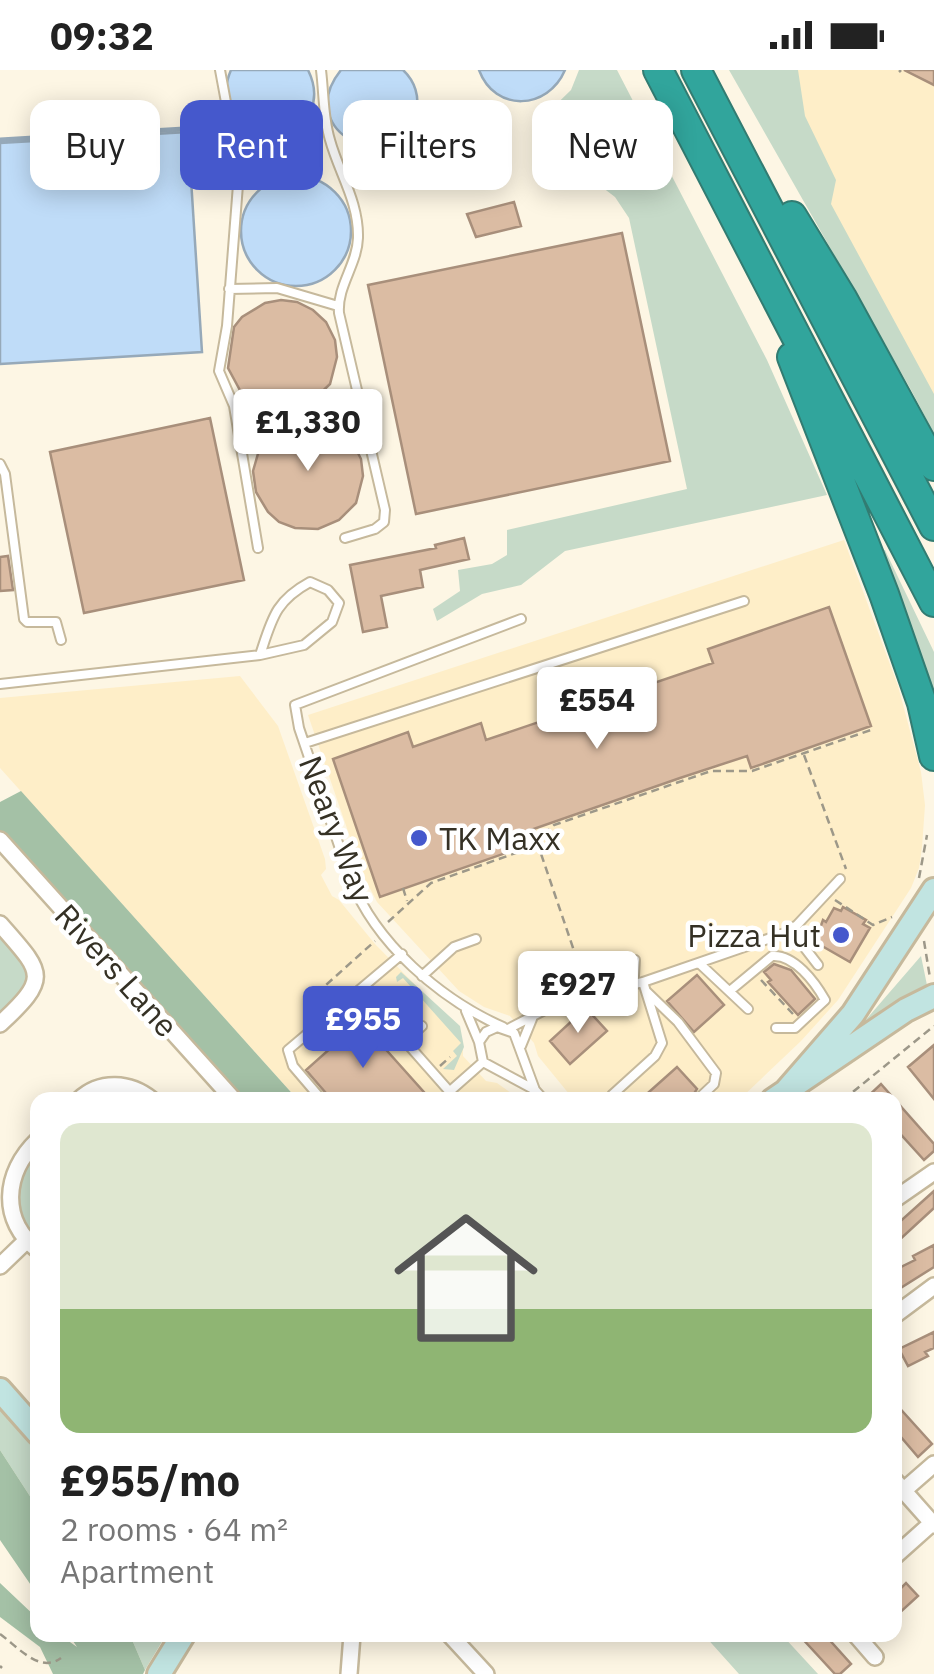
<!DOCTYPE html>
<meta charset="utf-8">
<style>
:root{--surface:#fff;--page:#f2f2f2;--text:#222;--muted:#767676;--line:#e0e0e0;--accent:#4558cc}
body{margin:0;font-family:"IBM Plex Sans",sans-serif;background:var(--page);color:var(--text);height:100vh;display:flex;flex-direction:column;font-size:38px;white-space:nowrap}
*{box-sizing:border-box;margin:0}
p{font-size:32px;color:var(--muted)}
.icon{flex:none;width:55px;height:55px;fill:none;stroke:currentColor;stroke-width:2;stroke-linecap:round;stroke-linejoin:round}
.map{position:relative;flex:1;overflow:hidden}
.details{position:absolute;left:30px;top:1022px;width:872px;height:550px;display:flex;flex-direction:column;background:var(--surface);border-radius:20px;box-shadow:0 5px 25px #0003}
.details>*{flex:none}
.guide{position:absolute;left:30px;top:30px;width:875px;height:90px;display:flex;gap:20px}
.price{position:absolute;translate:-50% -85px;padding:0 22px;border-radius:10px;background:#fff;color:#222;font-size:32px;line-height:65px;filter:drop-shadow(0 2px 5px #0008)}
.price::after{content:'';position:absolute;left:50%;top:60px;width:30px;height:22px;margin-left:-15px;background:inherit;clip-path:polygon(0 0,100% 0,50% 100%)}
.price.current{background:var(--accent);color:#fff}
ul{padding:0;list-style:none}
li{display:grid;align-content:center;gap:20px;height:530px;padding:0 30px}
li+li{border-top:2px solid var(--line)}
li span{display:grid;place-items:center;height:310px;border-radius:20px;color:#555}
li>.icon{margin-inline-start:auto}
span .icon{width:180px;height:180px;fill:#fffc;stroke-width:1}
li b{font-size:42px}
.chip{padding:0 35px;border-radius:20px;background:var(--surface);box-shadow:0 5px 25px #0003;font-size:35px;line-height:90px}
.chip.current{background:var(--accent);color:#fff}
.status{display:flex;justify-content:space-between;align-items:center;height:70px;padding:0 50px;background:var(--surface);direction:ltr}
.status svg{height:28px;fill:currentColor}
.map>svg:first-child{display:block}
.built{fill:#feeec8}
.green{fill:#c6dac8}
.forest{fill:#a4c1a6}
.water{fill:#bfdcf8;stroke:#96a9b9;stroke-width:2.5}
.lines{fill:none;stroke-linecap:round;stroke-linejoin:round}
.stream{stroke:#96a9b9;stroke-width:5}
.building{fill:#dbbca3;stroke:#a88f7b;stroke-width:2.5}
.lane-casing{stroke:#c6b99c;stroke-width:12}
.street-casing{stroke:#c6b99c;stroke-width:20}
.secondary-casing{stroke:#c6b99c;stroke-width:28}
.highway-casing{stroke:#327c72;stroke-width:32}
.path{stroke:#9d9889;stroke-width:2.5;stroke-dasharray:8 5;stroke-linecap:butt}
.lane{stroke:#fff;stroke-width:8}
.street{stroke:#fff;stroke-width:15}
.secondary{stroke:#c1e4e1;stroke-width:22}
.highway{stroke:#31a59c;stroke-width:28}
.poi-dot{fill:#4558cc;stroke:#fff;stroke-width:4}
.labels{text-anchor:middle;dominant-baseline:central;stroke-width:9;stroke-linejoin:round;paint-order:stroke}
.street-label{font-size:32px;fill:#353125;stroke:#fff}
.poi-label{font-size:32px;fill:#353125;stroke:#fff;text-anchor:start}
</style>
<div class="status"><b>09:32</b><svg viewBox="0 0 49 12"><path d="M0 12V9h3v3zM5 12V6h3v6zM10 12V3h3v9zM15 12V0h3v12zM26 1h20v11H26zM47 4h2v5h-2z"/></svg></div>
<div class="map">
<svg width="934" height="1604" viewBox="0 0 934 1604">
<rect width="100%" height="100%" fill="#fdf6e4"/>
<path class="built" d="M758 0H934V328Z
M844 470 898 616 921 702 925 735 922 777 919 798 911 818 838 930 801 971 739 1030H574L538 986 534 973 510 946 484 937 459 921 377 832 363 805 308 645Z
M240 606 278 656 325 789 326 799 321 805 332 826 339 830 375 874 434 934 463 972V986L486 1011 497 1013 521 1030H298L0 698V628Z"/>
<path class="green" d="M579 0H617L767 290 827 425 565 481 521 515 482 524 437 551 433 539 460 521 458 500 492 494 507 485V460L687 419 629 148 615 127 598 114 576 108 561 91 551 69 537 63 533 57 571 20Z
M729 0H798L805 46 836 110 831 134 934 324V374L924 358 929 354 911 320Z
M885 480 934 582V636L880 481Z
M0 866 29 902 26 920 0 943Z
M921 886 928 920 861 962 857 960Z
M401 902 460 956 464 977 454 1000 443 999 457 986 453 981 461 973 403 908 397 912 396 907Z
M37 1082V1168C10 1141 14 1111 37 1082Z
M0 1337 37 1378V1437L0 1380Z
M130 1565H166L145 1600Z
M704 1565H782L818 1604H739Z"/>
<path class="forest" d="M21 721 298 1030H242L0 761V732Z
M0 1380 37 1437V1524L0 1470Z
M0 1513 37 1548 38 1565H60L77 1577 69 1565H130L145 1600 143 1604H53L40 1577 0 1547Z"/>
<path class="water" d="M231 0H308C339 63 243 94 229 38 225 23 225 14 231 0Z
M341 0H403C415 11 420 27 416 43 398 112 290 63 341 0Z
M479 0H565C548 40 495 43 479 0Z
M188 62 202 282 0 294V73Z
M241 161a55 55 0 1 1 110 0a55 55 0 1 1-110 0Z"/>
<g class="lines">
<path class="stream" d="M0 70 184 59"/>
</g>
<path class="building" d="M904 0H934V15Z
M481 37 488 74 444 83 437 46Z
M514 132 521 156 476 167 467 144Z
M622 163 670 391 416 444 368 215Z
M281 230 297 232 313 240 326 252 335 270 337 287 330 314 299 344 269 339 254 333 242 324 228 298 234 257 242 247 265 233Z
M292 347 323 351 339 359 352 371 361 389 363 406 356 433 339 450 318 459 295 458 279 452 268 442 256 422 253 401 260 377Z
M210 348 244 510 84 543 50 382Z
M464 468 469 489 420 500 423 517 381 526 387 557 363 562 350 495 436 478 435 475Z
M8 486 13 520 0 521V487Z
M829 537 871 656 751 698 747 686 680 708 519 764 523 777 380 827 333 689 408 662 413 677 481 653 486 670 713 593 708 579Z
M843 837 866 850 863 854 870 858 850 892 815 872 823 850 826 852 834 838 841 841Z
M774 894 791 900 815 929 798 945 768 912 771 910 764 902Z
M697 905 724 935 694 962 667 931Z
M586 938 607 961 570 994 550 971Z
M361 951 372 964 431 1030H332L306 1000Z
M934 975V1029L908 997Z
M677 997 697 1019 690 1030H640Z
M881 1014 934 1074V1081L924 1090 895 1058V1030H864Z
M934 1121V1138L895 1174V1156Z
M934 1175V1197L899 1219 895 1200 915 1190 913 1186Z
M934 1262V1278L925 1282 928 1286 908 1296 899 1279Z
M895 1333 932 1374 918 1387 895 1360Z
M906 1513 918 1526 895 1547V1524Z
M799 1565H825L851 1594 840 1604H835Z"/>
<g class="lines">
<defs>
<path id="lane" d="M220 0 239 102 227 256 219 301 234 336 258 478
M321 0C324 24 323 47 330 70 339 103 359 132 358 168 357 195 337 216 339 243L385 440 384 452 375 459 345 468
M229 219 277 218 338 236
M0 394 5 404 24 549 27 552H56L61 570
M0 614 260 585 304 575 332 552 339 533 328 520 310 512C275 531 272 549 260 585
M305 673 744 531
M791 860 818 895
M699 893 748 939
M422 906 454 877 476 869
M622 916 634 906 635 890
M360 920 457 1030
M731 920 772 886C794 884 815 912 825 930L795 958H776
M647 922 678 952 716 1003 714 1014 697 1030
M466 941 479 972 483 992 535 1020 544 1030
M503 957C440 929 376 874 350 808L299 658 295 635 521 549
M508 959 562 931 643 912 785 863 797 855 840 809
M479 972 486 962 497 957 514 963 535 1020
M404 973 422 956
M521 976 532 949
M449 1022 483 992
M322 1030 293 996 288 980 402 884
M616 1030 612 1025 655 986 662 973 643 912"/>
<path id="street" d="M0 770 234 1030
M0 854C43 903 51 907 0 954
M79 1030C100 1010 130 1012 152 1030
M38 1070C3 1103 0 1151 38 1180
M895 1129 934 1102
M0 1196 25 1172
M895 1245 934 1216
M895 1411 934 1455
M903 1421 934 1394
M895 1486 932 1453
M450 1565 486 1604
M856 1565 875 1587
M349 1604 352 1565"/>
<path id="secondary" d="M787 1020 853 944 934 820
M773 1030 906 940 934 926
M0 1320 38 1363
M159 1604 183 1565"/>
<path id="highway" d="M658 0 934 532
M696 0 934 456
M792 146 842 228 934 396
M792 287 884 524 922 633 934 686"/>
</defs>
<use href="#lane" class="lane-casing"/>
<use href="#street" class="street-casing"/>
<use href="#secondary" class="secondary-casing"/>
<use href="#highway" class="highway-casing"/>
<path class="path" d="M899 2 901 0
M804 685 846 799
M537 772 586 916
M919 808 927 765
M403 818 407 831
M835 830 873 855 892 847
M388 852 431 813 527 779 554 755 711 701H752L871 660
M924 871 930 908
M761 910 793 944
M326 933 317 923 375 871
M389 939 399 930
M440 996 450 987
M843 1030 934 956
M0 1564C18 1577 40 1604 61 1588
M0 1596 2 1598"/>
<use href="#lane" class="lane"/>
<use href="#street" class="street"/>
<use href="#secondary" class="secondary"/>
<use href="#highway" class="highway"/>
</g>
<g class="poi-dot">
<circle cx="419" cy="768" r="10"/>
<circle cx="841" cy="865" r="10"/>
</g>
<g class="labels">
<g class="street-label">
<text transform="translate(337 759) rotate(69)">Neary Way</text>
<text transform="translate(117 900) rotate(48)">Rivers Lane</text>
</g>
<g class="poi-label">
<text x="439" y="768">TK Maxx</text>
<text x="821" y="865" text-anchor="end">Pizza Hut</text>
</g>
</g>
</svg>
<b class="price" style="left:308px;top:404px">£1,330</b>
<b class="price" style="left:597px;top:682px">£554</b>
<b class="price" style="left:578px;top:966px">£927</b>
<b class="price current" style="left:363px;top:1001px">£955</b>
<div class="guide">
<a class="chip">Buy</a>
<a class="chip current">Rent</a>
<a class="chip">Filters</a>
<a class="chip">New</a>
</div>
<section class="details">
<ul>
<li><span style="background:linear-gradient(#dfe7d0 60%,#8fb573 0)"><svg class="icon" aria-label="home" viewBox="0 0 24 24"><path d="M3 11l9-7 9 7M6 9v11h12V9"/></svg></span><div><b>£955/mo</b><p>2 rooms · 64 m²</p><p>Apartment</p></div></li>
</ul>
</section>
</div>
